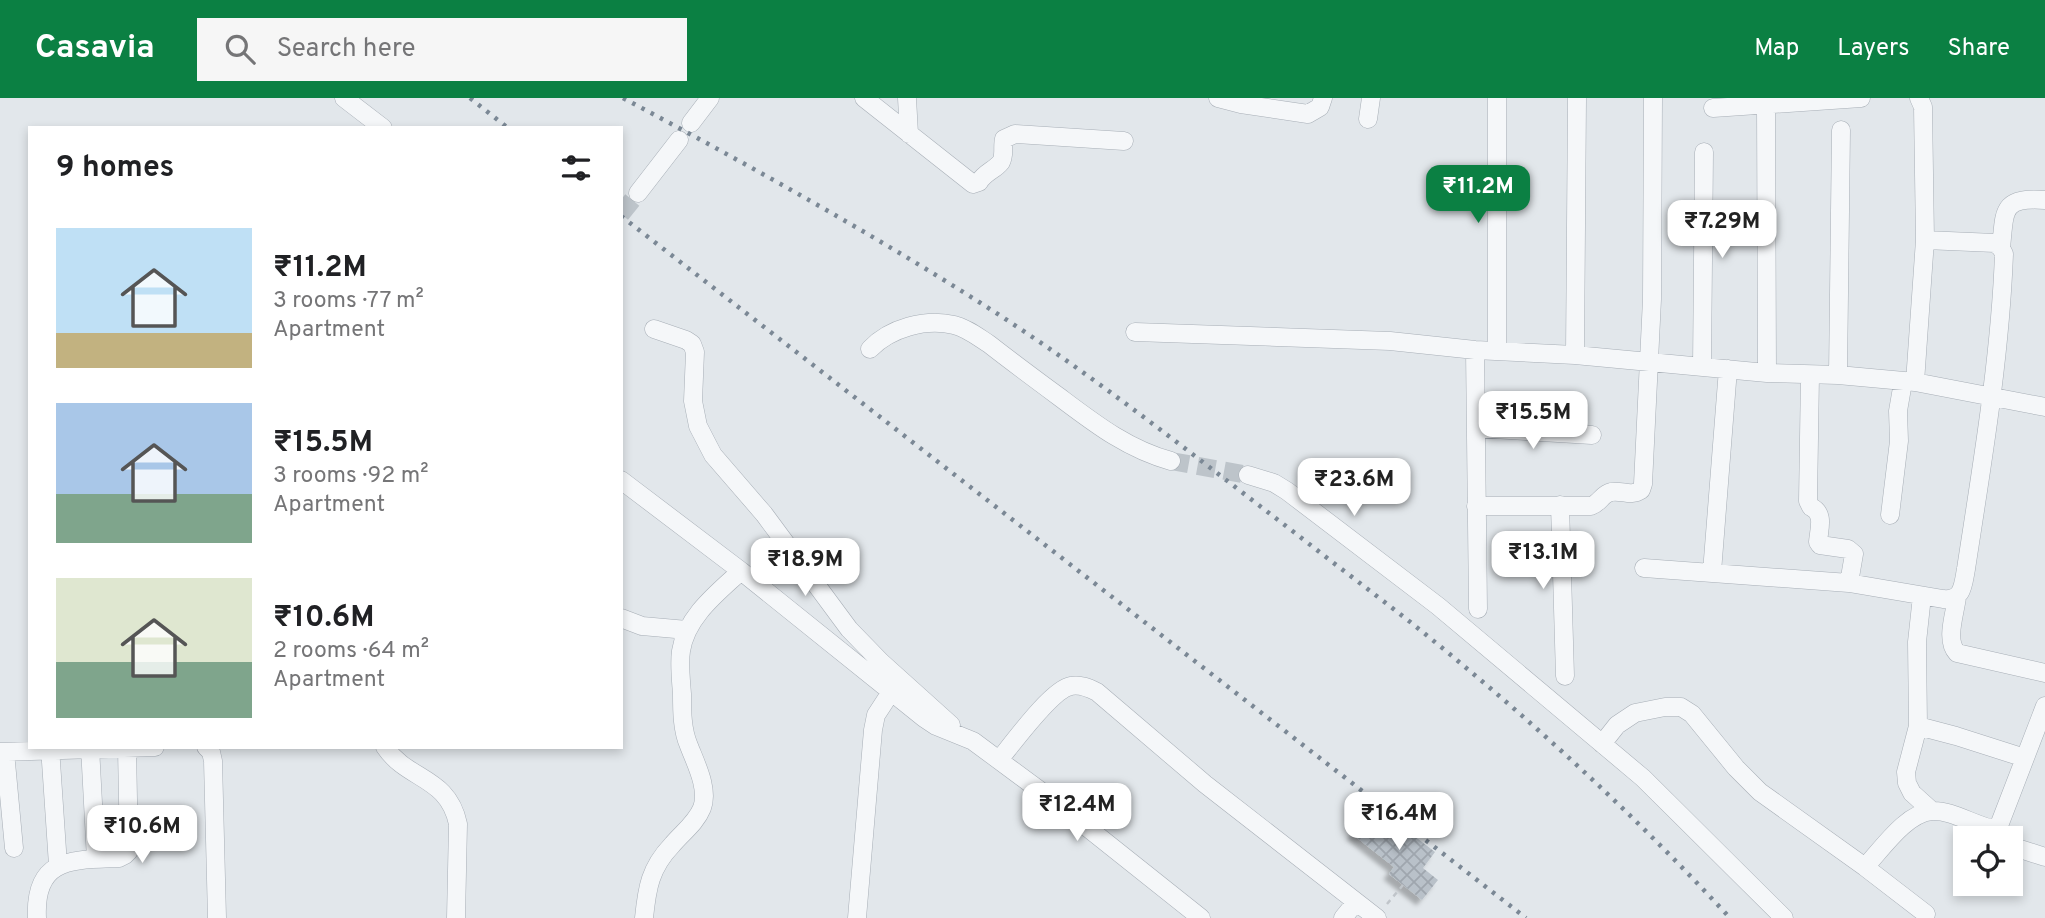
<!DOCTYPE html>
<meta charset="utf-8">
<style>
:root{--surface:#fff;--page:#f6f6f6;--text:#202124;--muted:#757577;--accent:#0b8043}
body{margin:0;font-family:Overpass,sans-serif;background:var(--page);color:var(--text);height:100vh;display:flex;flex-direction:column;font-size:26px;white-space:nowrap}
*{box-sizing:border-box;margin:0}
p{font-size:23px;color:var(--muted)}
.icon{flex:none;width:38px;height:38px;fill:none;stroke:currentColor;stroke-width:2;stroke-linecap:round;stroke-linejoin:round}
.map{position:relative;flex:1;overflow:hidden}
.panel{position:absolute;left:28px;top:28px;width:595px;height:623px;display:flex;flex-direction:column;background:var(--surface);border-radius:0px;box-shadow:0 4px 10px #0003}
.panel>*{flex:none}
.controls{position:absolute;left:1953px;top:728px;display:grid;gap:14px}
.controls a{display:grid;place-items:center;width:70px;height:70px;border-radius:0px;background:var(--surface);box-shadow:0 4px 10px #0003;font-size:35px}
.price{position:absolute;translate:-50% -60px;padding:0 16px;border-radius:14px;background:#fff;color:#222;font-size:23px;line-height:46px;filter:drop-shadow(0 2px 4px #0008)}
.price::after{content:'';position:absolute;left:50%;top:42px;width:21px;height:16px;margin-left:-10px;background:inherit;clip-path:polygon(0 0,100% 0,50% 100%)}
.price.current{background:var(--accent);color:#fff}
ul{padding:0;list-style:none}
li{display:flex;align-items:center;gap:21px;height:175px;padding:0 28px}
li span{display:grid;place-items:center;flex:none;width:196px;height:140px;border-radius:0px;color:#555}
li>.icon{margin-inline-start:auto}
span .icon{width:84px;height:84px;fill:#fffc;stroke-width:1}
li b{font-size:30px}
h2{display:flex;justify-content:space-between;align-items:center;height:84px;padding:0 28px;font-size:30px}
header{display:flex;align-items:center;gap:42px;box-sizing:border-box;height:98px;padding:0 35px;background:var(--accent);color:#fff}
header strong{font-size:33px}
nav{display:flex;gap:38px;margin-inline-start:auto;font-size:24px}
.search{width:490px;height:63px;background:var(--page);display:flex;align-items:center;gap:18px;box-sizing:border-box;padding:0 24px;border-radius:0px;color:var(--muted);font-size:26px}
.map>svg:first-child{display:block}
.building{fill:url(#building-cross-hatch);filter:url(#shadow)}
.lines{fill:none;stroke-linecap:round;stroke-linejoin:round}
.minor-tunnel{stroke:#bdc4ca;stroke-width:18;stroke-dasharray:18 9;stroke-linecap:butt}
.minor-casing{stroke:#a7aeb6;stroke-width:19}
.path{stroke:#c0c5ca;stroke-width:2.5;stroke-dasharray:5 5;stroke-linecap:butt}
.minor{stroke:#f5f7f9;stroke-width:18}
.rail{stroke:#7b8895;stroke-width:4.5;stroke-dasharray:3.5 7;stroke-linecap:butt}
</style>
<header>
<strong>Casavia</strong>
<div class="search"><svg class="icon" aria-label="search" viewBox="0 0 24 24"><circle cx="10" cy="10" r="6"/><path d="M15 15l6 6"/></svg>Search here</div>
<nav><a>Map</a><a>Layers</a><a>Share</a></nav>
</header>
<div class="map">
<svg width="2045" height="820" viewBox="0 0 2045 820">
<defs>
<pattern id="building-cross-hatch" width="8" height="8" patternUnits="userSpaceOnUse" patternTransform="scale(1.75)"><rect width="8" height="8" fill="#b9c1c9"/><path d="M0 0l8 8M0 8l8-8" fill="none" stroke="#9fa6ae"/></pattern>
<filter id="shadow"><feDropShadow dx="-5.5" dy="5.5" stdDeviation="2" flood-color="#0004"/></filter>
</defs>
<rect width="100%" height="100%" fill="#e2e7eb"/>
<path class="building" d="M1379 711 1435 754 1423 770 1438 782 1422 802 1389 776 1394 769 1352 736 1363 723 1367 726Z"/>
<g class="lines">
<path class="minor-tunnel" d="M621 116 638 95
M1171 363 1248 377"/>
<defs>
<path id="minor" d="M344 0 383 30
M864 0 973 86 979 84C985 74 995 72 1001 64 1005 57 1002 48 1004 41L1015 36 1124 43
M907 0 909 36
M1218 0 1241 6 1308 16 1320 9 1323 0
M1766 7 1767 275
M1713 10 1861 0
M1368 21 1371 0
M691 25 710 0
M638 95 679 42
M2001 150C2005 112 2001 99 2045 102
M654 231 686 242 692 246 695 254 693 303 698 328 713 357 764 416 849 531 881 564 951 627
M1135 234 1390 243 1475 252 1575 257 1767 275 1838 277 1915 284 2045 309
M870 251C890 230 926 220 954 227 967 230 978 239 989 246 1012 264 1035 281 1058 298 1094 325 1127 351 1171 363
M1475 252 1478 511
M1497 253V0
M1575 257 1577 0
M1702 269 1704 54
M1810 277 1808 403 1811 409C1825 415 1819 431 1818 444L1820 447 1848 451 1854 456 1849 485
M1838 277 1841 32
M1915 284 1925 142 1923 9 1919 0
M1476 330 1592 337
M1248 377 1274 385 1287 393 1438 508 1643 680 1784 820
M621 382 741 473 924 620 936 628 973 643 1054 703 1201 820
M1560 407 1565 578
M1476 408H1591C1600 405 1602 396 1611 394 1623 392 1630 399 1641 392L1643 386 1652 201 1653 0
M1890 417 1899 343 1898 313 1903 284
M1644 470 1849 485 1943 501C1963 503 1963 487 1966 471 1982 366 2000 262 2004 156L2001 150 1995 145 1925 142
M1712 474 1728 271
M1922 498 1917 544 1918 628 1906 674 1907 685 1912 695 1932 713
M1957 499C1955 516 1945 542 1957 555L2045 575
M621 520 642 528 687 532
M1918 628 1956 638 2025 660
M1602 646 1617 627 1635 615 1665 609H1681L1692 616 1736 670 1760 694 1865 769 1926 816
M50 649 58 767
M90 649 96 761
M206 649 211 654 213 663 217 820
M385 649C408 683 448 678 458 726L456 820
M0 654 155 649
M5 654 14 750
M999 662C1013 645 1052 591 1071 588 1080 586 1089 590 1097 594L1205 686 1377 820
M2011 748 2045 759
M1865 769C1882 751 1906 715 1932 713 1951 712 1972 726 1990 730L1996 729 2000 725 2045 608
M37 820C34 759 72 762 119 760L125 757 129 753 127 651
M644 820C647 790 650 770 672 747 682 735 696 725 702 710 709 691 696 666 689 648 682 632 682 613 682 596 681 582 679 566 681 553 686 519 717 495 741 473
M857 820 873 632 876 617 891 594
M1343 820 1356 804"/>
</defs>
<use href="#minor" class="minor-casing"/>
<path class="path" d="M1387 806 1403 787"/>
<use href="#minor" class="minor"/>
<path class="rail" d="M470 0 508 30
M623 0C743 64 864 131 979 204 1090 274 1194 358 1299 438 1337 468 1376 497 1414 527 1526 617 1633 715 1730 820
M621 118 1526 820"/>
</g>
</svg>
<div class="controls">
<a><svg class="icon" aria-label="locate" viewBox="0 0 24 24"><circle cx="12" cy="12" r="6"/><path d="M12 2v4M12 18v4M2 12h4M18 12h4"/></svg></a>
</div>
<b class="price current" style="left:1478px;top:127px">₹11.2M</b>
<b class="price" style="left:1722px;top:162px">₹7.29M</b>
<b class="price" style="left:1533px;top:353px">₹15.5M</b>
<b class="price" style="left:1354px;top:420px">₹23.6M</b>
<b class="price" style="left:1543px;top:493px">₹13.1M</b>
<b class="price" style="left:805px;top:500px">₹18.9M</b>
<b class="price" style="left:1077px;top:745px">₹12.4M</b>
<b class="price" style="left:1399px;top:754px">₹16.4M</b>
<b class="price" style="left:142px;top:767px">₹10.6M</b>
<section class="panel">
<h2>9 homes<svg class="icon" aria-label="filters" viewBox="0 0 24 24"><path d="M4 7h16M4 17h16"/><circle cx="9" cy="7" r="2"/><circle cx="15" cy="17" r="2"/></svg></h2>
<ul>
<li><span style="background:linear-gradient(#bfe0f5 75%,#c2b280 0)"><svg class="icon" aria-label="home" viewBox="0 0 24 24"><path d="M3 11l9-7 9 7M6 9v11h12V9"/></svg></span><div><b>₹11.2M</b><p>3 rooms · 77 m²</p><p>Apartment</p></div></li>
<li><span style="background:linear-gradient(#a9c7e8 65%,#7fa58c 0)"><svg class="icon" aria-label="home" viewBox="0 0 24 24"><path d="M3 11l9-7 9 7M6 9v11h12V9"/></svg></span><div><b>₹15.5M</b><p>3 rooms · 92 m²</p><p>Apartment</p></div></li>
<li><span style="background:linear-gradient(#dfe7d0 60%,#7fa58c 0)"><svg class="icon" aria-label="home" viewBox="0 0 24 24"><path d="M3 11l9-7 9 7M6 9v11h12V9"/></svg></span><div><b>₹10.6M</b><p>2 rooms · 64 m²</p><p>Apartment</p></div></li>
</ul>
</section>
</div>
